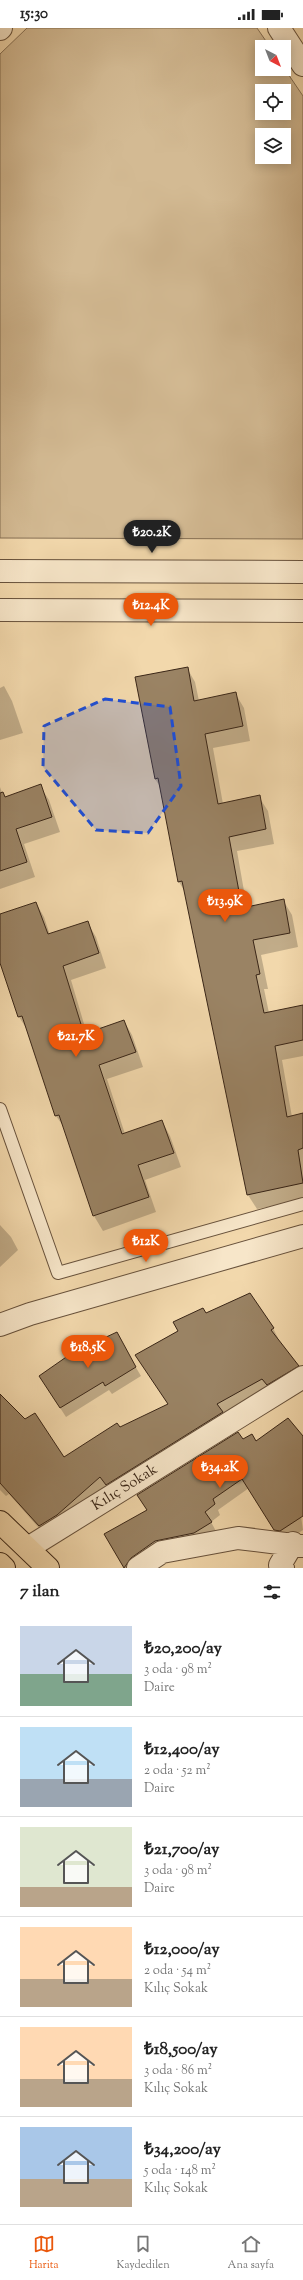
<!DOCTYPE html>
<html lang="tr">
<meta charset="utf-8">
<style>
:root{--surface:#fff;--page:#f2f2f2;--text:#222;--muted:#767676;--line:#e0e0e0;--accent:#ea580c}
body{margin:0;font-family:"Sorts Mill Goudy",serif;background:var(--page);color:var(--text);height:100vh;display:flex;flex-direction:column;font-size:15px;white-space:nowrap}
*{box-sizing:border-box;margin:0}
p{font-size:13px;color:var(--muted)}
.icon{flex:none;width:22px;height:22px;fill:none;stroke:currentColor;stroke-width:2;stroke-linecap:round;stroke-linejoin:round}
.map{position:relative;height:1540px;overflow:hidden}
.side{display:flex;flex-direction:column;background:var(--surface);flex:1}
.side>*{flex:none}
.needle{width:26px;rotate:138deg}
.controls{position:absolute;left:255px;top:12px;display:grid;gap:8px}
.controls a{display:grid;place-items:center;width:36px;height:36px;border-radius:0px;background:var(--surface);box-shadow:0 2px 10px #0003;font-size:20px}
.price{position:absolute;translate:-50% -34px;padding:0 9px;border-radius:14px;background:var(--accent);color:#fff;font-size:13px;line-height:26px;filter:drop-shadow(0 1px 2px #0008)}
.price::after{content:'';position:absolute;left:50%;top:24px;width:12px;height:9px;margin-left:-6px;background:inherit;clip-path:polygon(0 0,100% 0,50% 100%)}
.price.current{background:#222;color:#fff}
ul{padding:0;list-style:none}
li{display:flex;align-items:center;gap:12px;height:100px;padding:0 20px}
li+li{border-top:1px solid var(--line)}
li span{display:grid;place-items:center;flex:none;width:112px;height:80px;border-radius:0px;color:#555}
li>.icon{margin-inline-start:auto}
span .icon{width:48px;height:48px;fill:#fffc;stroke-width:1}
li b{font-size:17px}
h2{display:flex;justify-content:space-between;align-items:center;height:48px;padding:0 20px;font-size:17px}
.status{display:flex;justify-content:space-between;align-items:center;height:28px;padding:0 20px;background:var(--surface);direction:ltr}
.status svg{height:11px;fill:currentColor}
.tabs{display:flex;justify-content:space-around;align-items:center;height:56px;border-top:1px solid var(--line);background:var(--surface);font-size:11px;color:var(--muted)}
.tabs a{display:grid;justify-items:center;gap:2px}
.tabs .current{color:var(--accent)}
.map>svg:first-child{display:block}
.green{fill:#d3ba93;stroke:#867055;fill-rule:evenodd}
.shadow{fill:#0003}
.building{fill:#9a8364;stroke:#3a2617}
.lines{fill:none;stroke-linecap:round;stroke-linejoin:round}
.service-casing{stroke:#68523c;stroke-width:14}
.minor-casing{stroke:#68523c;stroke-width:24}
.tertiary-casing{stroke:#68523c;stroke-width:24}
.primary-casing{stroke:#3a2617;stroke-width:24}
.service{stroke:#f7e6c9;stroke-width:12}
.minor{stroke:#f7e6c9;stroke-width:22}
.tertiary{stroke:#f7e6c9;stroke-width:22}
.primary{stroke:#f2d8ac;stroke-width:22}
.marked{fill:#1d4ed8;fill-opacity:0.2;stroke:#1d4ed8;stroke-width:3;stroke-dasharray:8 5;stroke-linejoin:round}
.labels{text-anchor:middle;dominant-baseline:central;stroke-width:3;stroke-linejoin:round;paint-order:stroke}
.street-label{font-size:15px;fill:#3a2617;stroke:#f7e6c9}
</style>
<div class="status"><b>15:30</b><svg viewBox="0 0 49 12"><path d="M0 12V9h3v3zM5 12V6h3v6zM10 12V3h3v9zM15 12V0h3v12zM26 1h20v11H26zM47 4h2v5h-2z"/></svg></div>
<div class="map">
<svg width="303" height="1540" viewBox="0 0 303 1540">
<rect width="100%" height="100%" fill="#f2d8ac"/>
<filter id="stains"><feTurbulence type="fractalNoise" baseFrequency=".005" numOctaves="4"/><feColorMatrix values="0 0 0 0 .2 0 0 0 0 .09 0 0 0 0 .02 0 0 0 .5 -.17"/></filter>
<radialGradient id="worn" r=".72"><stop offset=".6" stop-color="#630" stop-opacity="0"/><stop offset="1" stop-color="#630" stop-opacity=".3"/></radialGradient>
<path class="green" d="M27 0H257L270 19H262V41L284 40 303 68V511L0 510V26ZM262 63H284V85H262ZM262 107H284V129H262Z"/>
<path class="shadow" d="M187 640 195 654 199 673 235 665 244 680 250 713 213 720 223 776 259 769 268 783 274 816 237 823 247 880 283 872 292 887 298 919 261 927 268 961H264L269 985 303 978V1028L282 1032 292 1089 303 1086V1172L257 1181 248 1167 185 864 179 854 161 760 155 751Z
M4 658 12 673 23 705 0 712V660Z
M40 758 49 772 60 804 24 816 35 849 0 861V759L4 770Z
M36 875 44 889 50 907 87 894 96 909 106 940 71 952 87 1006 124 993 132 1007 143 1039 107 1051 125 1106 162 1093 170 1108 181 1139 145 1152 156 1184 103 1203 94 1188 66 1102 56 1088 28 1003 19 989 0 931V887Z
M0 1197 11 1209 18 1222 0 1239Z
M206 1286 273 1300 278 1310 277 1311 303 1347 45 1507 9 1466 6 1468 0 1462V1367L64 1431 119 1400 169 1377 136 1328Z
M116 1306 141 1348 112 1366 109 1362 66 1389 46 1358Z
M303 1410V1487L301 1488 303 1502 286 1513 281 1512 249 1460 218 1482 220 1487 211 1494 217 1505 139 1540H125L105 1507 147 1482 138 1468 256 1414Z"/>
<path class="building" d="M188 639 194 673 236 664 243 698 205 706 218 776 260 767 266 801 229 809 242 880 284 871 290 905 253 912 260 946 256 947 264 985 303 977V1012L275 1018 287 1089 303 1085V1120L298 1122 303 1155 247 1167 182 853 178 854 158 750 155 751 135 649Z
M41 756 52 789 16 801 27 834 0 843V765L3 764 5 769Z
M36 874 48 906 88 893 99 925 63 938 84 1006 124 992 136 1024 99 1037 122 1106 162 1092 174 1125 138 1137 149 1169 93 1188 59 1087 55 1088 22 988 18 989 0 935V886Z
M250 1265 274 1300 271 1302 299 1338 267 1357 262 1351 217 1376 223 1384 106 1457 100 1449 57 1487 39 1498 0 1455V1366L25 1391 35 1385 64 1429 117 1395 120 1399 168 1376 135 1327 178 1303 173 1294 203 1280 206 1285Z
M117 1304 136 1339 105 1358 103 1354 60 1380 39 1348 72 1325Z
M288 1390 303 1408V1488L280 1503 274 1502 242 1451 213 1471 215 1476 205 1484 212 1494 194 1505 155 1513 131 1530 124 1540 104 1506 147 1482 137 1467 238 1404 243 1411 252 1406 256 1413Z"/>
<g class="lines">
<defs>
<path id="service" d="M0 1081 58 1245 303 1176"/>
<path id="minor" d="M279 0 303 37
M0 1 1 0
M0 1297 30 1286 303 1208
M28 1520 303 1349
M138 1540 162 1524 238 1510 303 1518
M283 1540 280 1537 293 1515"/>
<path id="tertiary" d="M0 543 303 544
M0 582 303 583"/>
<path id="primary" d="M0 1494 48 1540
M0 1536 4 1540"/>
</defs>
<use href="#service" class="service-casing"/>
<use href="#minor" class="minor-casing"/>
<use href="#tertiary" class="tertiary-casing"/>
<use href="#primary" class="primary-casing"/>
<use href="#service" class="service"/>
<use href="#minor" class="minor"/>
<use href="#tertiary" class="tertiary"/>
<use href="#primary" class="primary"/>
</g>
<path class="marked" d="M105 671 170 679 181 758 148 805 96 802 43 739 44 698Z"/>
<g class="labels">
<g class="street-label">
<text transform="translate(125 1460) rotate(-32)">Kılıç Sokak</text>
</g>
</g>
<rect width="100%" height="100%" filter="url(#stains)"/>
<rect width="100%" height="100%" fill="url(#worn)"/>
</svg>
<div class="controls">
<a><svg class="needle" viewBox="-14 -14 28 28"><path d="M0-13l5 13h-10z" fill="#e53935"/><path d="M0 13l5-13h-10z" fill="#767676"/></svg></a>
<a><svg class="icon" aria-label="locate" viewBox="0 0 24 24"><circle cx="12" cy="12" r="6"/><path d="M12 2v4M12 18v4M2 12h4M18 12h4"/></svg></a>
<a><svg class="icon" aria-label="layers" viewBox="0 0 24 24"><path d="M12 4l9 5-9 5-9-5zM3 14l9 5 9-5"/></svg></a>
</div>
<b class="price current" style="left:152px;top:526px">₺20.2K</b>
<b class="price" style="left:151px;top:599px">₺12.4K</b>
<b class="price" style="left:225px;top:895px">₺13.9K</b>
<b class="price" style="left:76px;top:1030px">₺21.7K</b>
<b class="price" style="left:146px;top:1235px">₺12K</b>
<b class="price" style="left:88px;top:1341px">₺18.5K</b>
<b class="price" style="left:220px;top:1461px">₺34.2K</b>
</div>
<section class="side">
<h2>7 ilan<svg class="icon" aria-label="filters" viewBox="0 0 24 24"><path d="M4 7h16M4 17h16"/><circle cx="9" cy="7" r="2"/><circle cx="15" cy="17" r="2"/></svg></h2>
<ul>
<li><span style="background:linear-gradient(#c9d6e8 60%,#7fa58c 0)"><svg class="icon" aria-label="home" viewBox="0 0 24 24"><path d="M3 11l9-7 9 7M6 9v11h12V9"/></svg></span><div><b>₺20,200/ay</b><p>3 oda · 98 m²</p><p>Daire</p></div></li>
<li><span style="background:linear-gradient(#bfe0f5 65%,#9aa5b1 0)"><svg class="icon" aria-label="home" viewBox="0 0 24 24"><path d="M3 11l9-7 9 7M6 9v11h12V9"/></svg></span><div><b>₺12,400/ay</b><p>2 oda · 52 m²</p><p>Daire</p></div></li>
<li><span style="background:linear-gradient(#dfe7d0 75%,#b9a48a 0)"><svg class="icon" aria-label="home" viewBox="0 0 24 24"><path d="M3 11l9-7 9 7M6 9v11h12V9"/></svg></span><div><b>₺21,700/ay</b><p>3 oda · 98 m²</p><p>Daire</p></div></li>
<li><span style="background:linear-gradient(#ffd9b3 65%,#b9a48a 0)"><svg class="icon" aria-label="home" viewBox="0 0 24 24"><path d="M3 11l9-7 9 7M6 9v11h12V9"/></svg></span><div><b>₺12,000/ay</b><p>2 oda · 54 m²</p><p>Kılıç Sokak</p></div></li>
<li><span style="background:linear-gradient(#ffd9b3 65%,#b9a48a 0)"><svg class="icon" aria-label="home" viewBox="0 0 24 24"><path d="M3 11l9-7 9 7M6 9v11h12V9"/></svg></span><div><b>₺18,500/ay</b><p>3 oda · 86 m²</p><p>Kılıç Sokak</p></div></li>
<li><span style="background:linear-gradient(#a9c7e8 65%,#b9a48a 0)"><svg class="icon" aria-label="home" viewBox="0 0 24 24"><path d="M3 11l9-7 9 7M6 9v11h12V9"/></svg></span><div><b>₺34,200/ay</b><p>5 oda · 148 m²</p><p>Kılıç Sokak</p></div></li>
</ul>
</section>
<nav class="tabs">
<a class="current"><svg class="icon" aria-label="map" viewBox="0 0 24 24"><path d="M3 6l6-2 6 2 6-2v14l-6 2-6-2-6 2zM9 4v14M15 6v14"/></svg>Harita</a>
<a><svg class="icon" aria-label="saved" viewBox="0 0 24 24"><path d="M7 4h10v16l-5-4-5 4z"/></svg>Kaydedilen</a>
<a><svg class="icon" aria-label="home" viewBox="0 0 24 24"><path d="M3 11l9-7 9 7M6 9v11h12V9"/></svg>Ana sayfa</a>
</nav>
